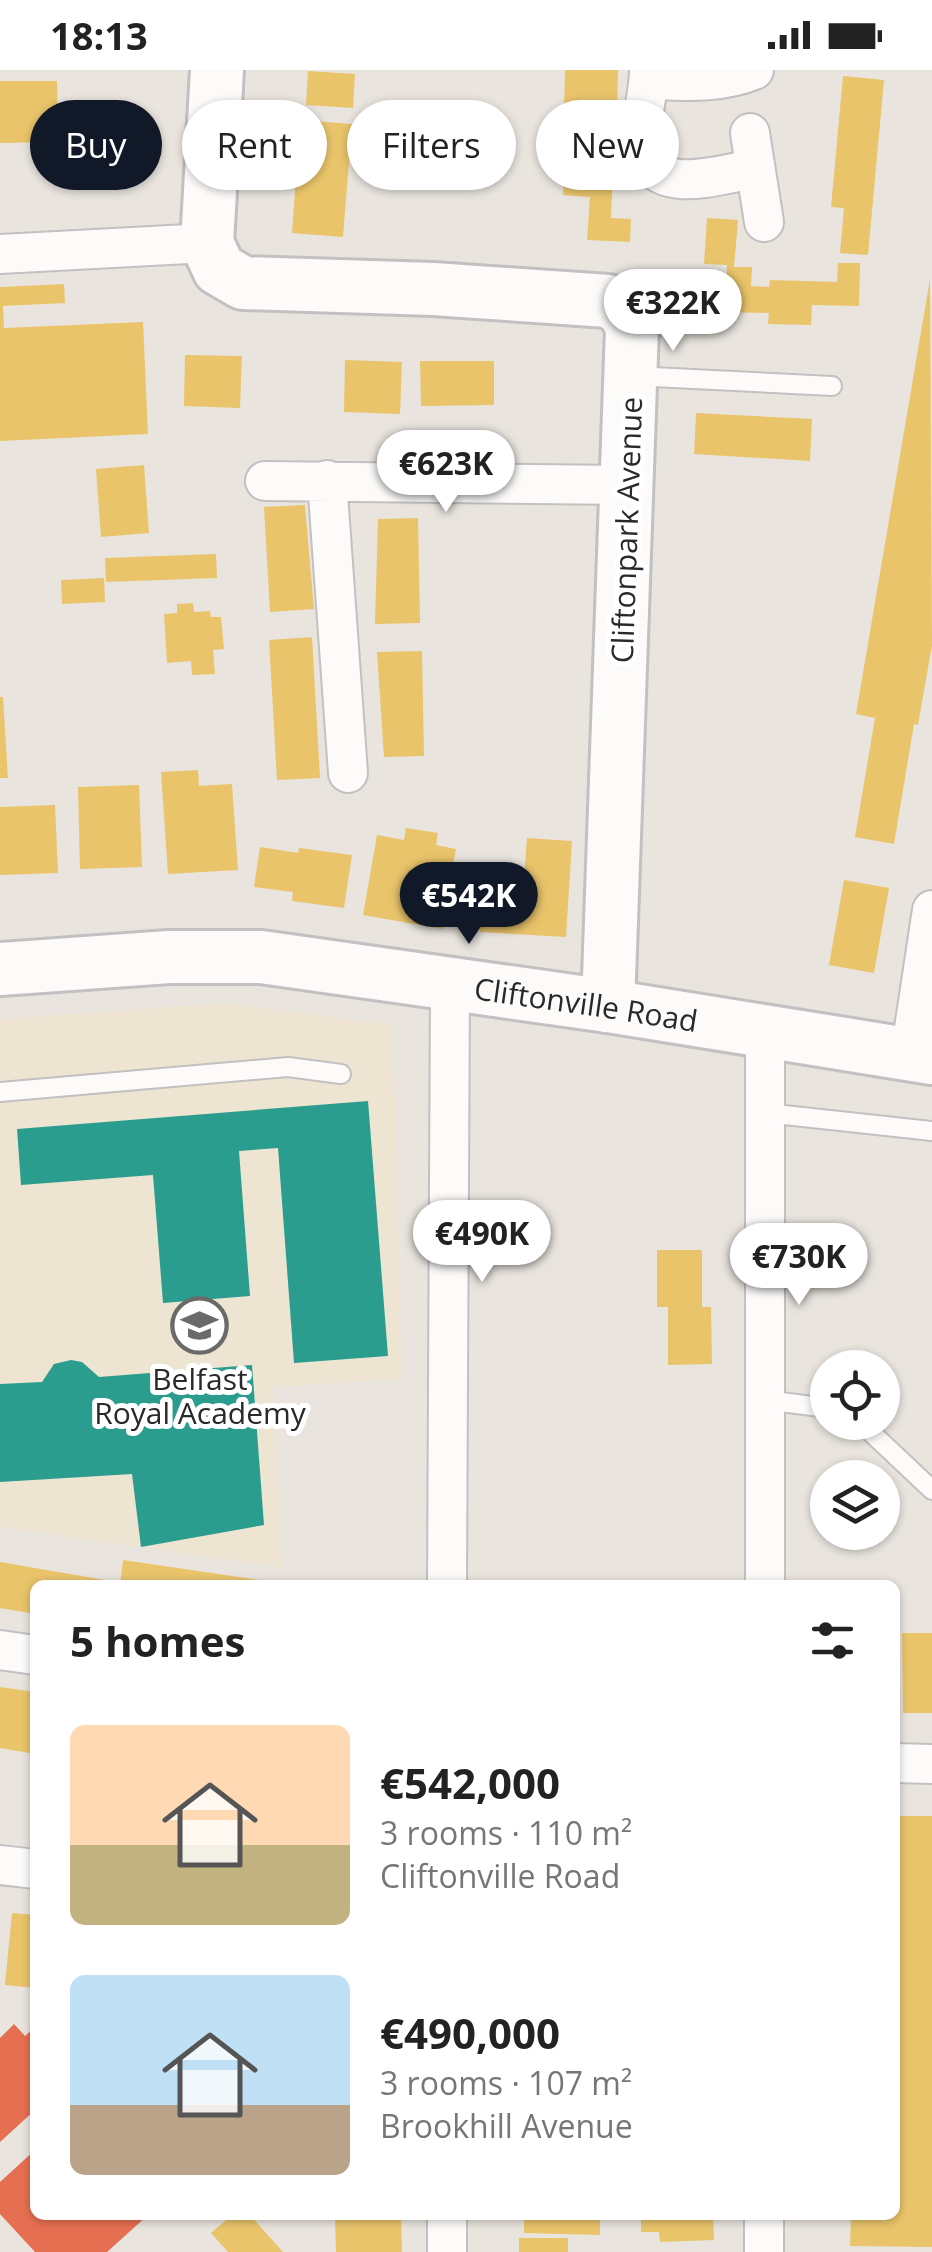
<!DOCTYPE html>
<meta charset="utf-8">
<style>
:root{--surface:#fff;--page:#f6f6f6;--text:#222;--muted:#767676;--accent:#111827}
body{margin:0;font-family:"Open Sans",sans-serif;background:var(--page);color:var(--text);height:100vh;display:flex;flex-direction:column;font-size:38px;white-space:nowrap}
*{box-sizing:border-box;margin:0}
p{font-size:32px;color:var(--muted)}
.icon{flex:none;width:55px;height:55px;fill:none;stroke:currentColor;stroke-width:2;stroke-linecap:round;stroke-linejoin:round}
.map{position:relative;flex:1;overflow:hidden}
.drawer{position:absolute;left:30px;top:1510px;width:870px;height:640px;display:flex;flex-direction:column;background:var(--surface);border-radius:15px;box-shadow:0 2px 8px #0004}
.drawer>*{flex:none}
.hud{position:absolute;left:30px;top:30px;width:872px;height:90px;display:flex;gap:20px}
.tools{position:absolute;left:810px;top:1280px;display:grid;gap:20px}
.tools a{display:grid;place-items:center;width:90px;height:90px;border-radius:50%;background:var(--surface);box-shadow:0 2px 8px #0004;font-size:50px}
.price{position:absolute;translate:-50% -85px;padding:0 22px;border-radius:35px;background:#fff;color:#222;font-size:32px;line-height:65px;filter:drop-shadow(0 2px 5px #0008)}
.price::after{content:'';position:absolute;left:50%;top:60px;width:30px;height:22px;margin-left:-15px;background:inherit;clip-path:polygon(0 0,100% 0,50% 100%)}
.price.on{background:var(--accent);color:#fff}
ul{padding:0;list-style:none}
li{display:flex;align-items:center;gap:30px;height:250px;padding:0 40px}
li span{display:grid;place-items:center;flex:none;width:280px;height:200px;border-radius:15px;color:#555}
li>.icon{margin-inline-start:auto}
span .icon{width:120px;height:120px;fill:#fffc;stroke-width:1}
li b{font-size:42px}
h2{display:flex;justify-content:space-between;align-items:center;height:120px;padding:0 40px;font-size:42px}
.tag{padding:0 35px;border-radius:45px;background:var(--surface);box-shadow:0 2px 8px #0004;font-size:35px;line-height:90px}
.tag.on{background:var(--accent);color:#fff}
.status{display:flex;justify-content:space-between;align-items:center;height:70px;padding:0 50px;background:var(--surface);direction:ltr}
.status svg{height:28px;fill:currentColor}
.map>svg:first-child{display:block}
.education{fill:#ede4d1}
.homes{fill:#e9c46a}
.shops{fill:#e76f51}
.schools{fill:#2a9d8f}
.lines{fill:none;stroke-linecap:round;stroke-linejoin:round}
.lane-casing{stroke:#c2c0c0;stroke-width:22}
.street-casing{stroke:#c2c0c0;stroke-width:42}
.secondary-casing{stroke:#c2c0c0;stroke-width:58}
.lane{stroke:#fcfbfa;stroke-width:18}
.street{stroke:#fcfbfa;stroke-width:38}
.secondary{stroke:#fcfbfa;stroke-width:52}
.labels{text-anchor:middle;dominant-baseline:central;stroke-width:10;stroke-linejoin:round;paint-order:stroke}
.street-label{font-size:30px;fill:#292929;stroke:#fff}
.poi-label{font-size:30px;fill:#292929;stroke:#fff}
</style>
<div class="status"><b>18:13</b><svg viewBox="0 0 49 12"><path d="M0 12V9h3v3zM5 12V6h3v6zM10 12V3h3v9zM15 12V0h3v12zM26 1h20v11H26zM47 4h2v5h-2z"/></svg></div>
<div class="map">
<svg width="932" height="2182" viewBox="0 0 932 2182">
<rect width="100%" height="100%" fill="#e9e4de"/>
<path class="education" d="M223 933 393 955 402 1309 273 1317 283 1498 0 1457V949Z"/>
<path class="homes" d="M565 0H618L617 40 564 39Z
M308 1 355 4 353 38 306 35Z
M843 6 884 10 868 185 840 183 844 138 831 137Z
M0 11H57L58 72 0 73Z
M300 50 352 54 343 167 292 163Z
M566 79 614 81 611 148 631 149 630 172 587 170 590 127 563 125Z
M707 148 738 150 734 197H752L751 216 769 217 770 210 837 212 838 193H860L859 236 812 235 811 255 768 254 769 243 726 242 727 195 704 194Z
M930 209 932 575 918 655 914 654 894 774 855 767 875 648 856 644Z
M64 214 65 233 3 236 4 258 143 252 148 364 0 371V217Z
M185 285 242 286 240 338 184 336Z
M345 290 402 292 400 344 344 342Z
M420 291H494V335L421 336Z
M696 343 812 349 810 391 694 384Z
M144 395 149 463 101 467 96 399Z
M305 435 314 539 270 542 264 437Z
M418 448 420 553 375 554 378 449Z
M216 484 217 508 106 512 105 488Z
M104 508 105 532 62 534 61 510Z
M193 533 194 542 210 541 211 547H221L224 579 213 580 215 604 192 605 191 591 167 593 164 544 177 543V534Z
M312 567 320 708 277 710 269 570Z
M422 581 424 686 384 687 377 582Z
M0 627H3L8 708H0Z
M198 700 199 716 232 714 238 800 168 804 161 702Z
M139 715 142 797 80 799 78 717Z
M55 735 58 803 0 805V737Z
M406 758 438 763 436 775 456 779 442 859 363 845 377 765 404 770Z
M527 768 572 771 566 867 480 862 483 818 509 820 510 806 524 807Z
M260 777 298 783 299 778 352 785 344 838 292 831 293 822 254 817Z
M844 810 889 818 874 903 829 895Z
M657 1180H702V1237H711L712 1294 668 1295V1237H657Z
M123 1490 280 1513V1515H120Z
M0 1492 105 1510 104 1515H35V1544L0 1538Z
M902 1563H932V1643H903Z
M0 1617 35 1622V1684L0 1678Z
M895 1746H932V2177L850 2176 851 2145H895Z
M12 1843 35 1845V1918L5 1915Z
M232 2145H250L283 2182H228L211 2163Z
M335 2145H401L402 2182H336Z
M524 2145H600V2165L524 2163Z
M641 2145H713L714 2170 660 2172 659 2162H641Z
M519 2168H568V2182H519Z"/>
<path class="shops" d="M14 1954 25 1966 35 1957V2040L0 2072V1968Z
M35 2080V2145H148L107 2182H35L0 2144V2112Z"/>
<path class="schools" d="M368 1031 388 1286 294 1293 278 1078 239 1081 250 1226 163 1233 153 1105 21 1115 17 1059Z
M71 1290 82 1292 99 1307 252 1295 264 1455 141 1477 132 1404 0 1412V1314L42 1312 54 1294Z"/>
<g class="lines">
<defs>
<path id="lane" d="M633 306 832 316
M0 1022 288 997 341 1004
M766 1043 932 1061
M765 1330 828 1338
M860 1352 932 1420"/>
<path id="street" d="M649 0C649 25 638 55 643 79 654 128 719 104 754 99
M649 10C685 11 720 14 754 0
M750 63 764 152
M0 184 207 173
M327 410 348 703
M265 411 626 415
M910 985 932 840
M447 1515 450 916
M765 1515V961
M0 1580 35 1585
M895 1693 932 1694
M0 1795 35 1799
M447 2145V2182
M764 2145V2182"/>
<g id="secondary">
<path d="M217 0 207 173 219 199 243 213 433 219 608 231 624 240 632 258 608 936"/>
<path id="s1" d="M0 899 169 887H261L608 936 932 988"/>
</g>
</defs>
<use href="#lane" class="lane-casing"/>
<use href="#street" class="street-casing"/>
<use href="#secondary" class="secondary-casing"/>
<use href="#lane" class="lane"/>
<use href="#street" class="street"/>
<use href="#secondary" class="secondary"/>
</g>
<defs>
<symbol id="school-ring" viewBox="-11 -11 22 22"><circle r="9.5" fill="#fff" stroke="#6c6a68" stroke-width="1.5"/><path d="M0-5L7-2L0 1L-7-2ZM-4 1L0 2.5L4 1V4Q0 6-4 4Z" fill="#6c6a68"/></symbol>
</defs>
<g fill-rule="evenodd">
<use href="#school-ring" x="168" y="1224" width="63" height="63"/>
</g>
<g class="labels">
<g class="street-label">
<text transform="translate(626 460) rotate(-88)">Cliftonpark Avenue</text>
<text stroke="none"><textPath href="#s1" startOffset="590">Cliftonville Road</textPath></text>
</g>
<g class="poi-label">
<text x="200" y="1308">Belfast<tspan x="200" dy="34">Royal Academy</tspan></text>
</g>
</g>
</svg>
<div class="tools">
<a><svg class="icon" aria-label="locate" viewBox="0 0 24 24"><circle cx="12" cy="12" r="6"/><path d="M12 2v4M12 18v4M2 12h4M18 12h4"/></svg></a>
<a><svg class="icon" aria-label="layers" viewBox="0 0 24 24"><path d="M12 4l9 5-9 5-9-5zM3 14l9 5 9-5"/></svg></a>
</div>
<b class="price" style="left:673px;top:284px">€322K</b>
<b class="price" style="left:446px;top:445px">€623K</b>
<b class="price on" style="left:469px;top:877px">€542K</b>
<b class="price" style="left:482px;top:1215px">€490K</b>
<b class="price" style="left:799px;top:1238px">€730K</b>
<div class="hud">
<a class="tag on">Buy</a>
<a class="tag">Rent</a>
<a class="tag">Filters</a>
<a class="tag">New</a>
</div>
<section class="drawer">
<h2>5 homes<svg class="icon" aria-label="filters" viewBox="0 0 24 24"><path d="M4 7h16M4 17h16"/><circle cx="9" cy="7" r="2"/><circle cx="15" cy="17" r="2"/></svg></h2>
<ul>
<li><span style="background:linear-gradient(#ffd9b3 60%,#c2b280 0)"><svg class="icon" aria-label="home" viewBox="0 0 24 24"><path d="M3 11l9-7 9 7M6 9v11h12V9"/></svg></span><div><b>€542,000</b><p>3 rooms · 110 m²</p><p>Cliftonville Road</p></div></li>
<li><span style="background:linear-gradient(#bfe0f5 65%,#b9a48a 0)"><svg class="icon" aria-label="home" viewBox="0 0 24 24"><path d="M3 11l9-7 9 7M6 9v11h12V9"/></svg></span><div><b>€490,000</b><p>3 rooms · 107 m²</p><p>Brookhill Avenue</p></div></li>
</ul>
</section>
</div>
